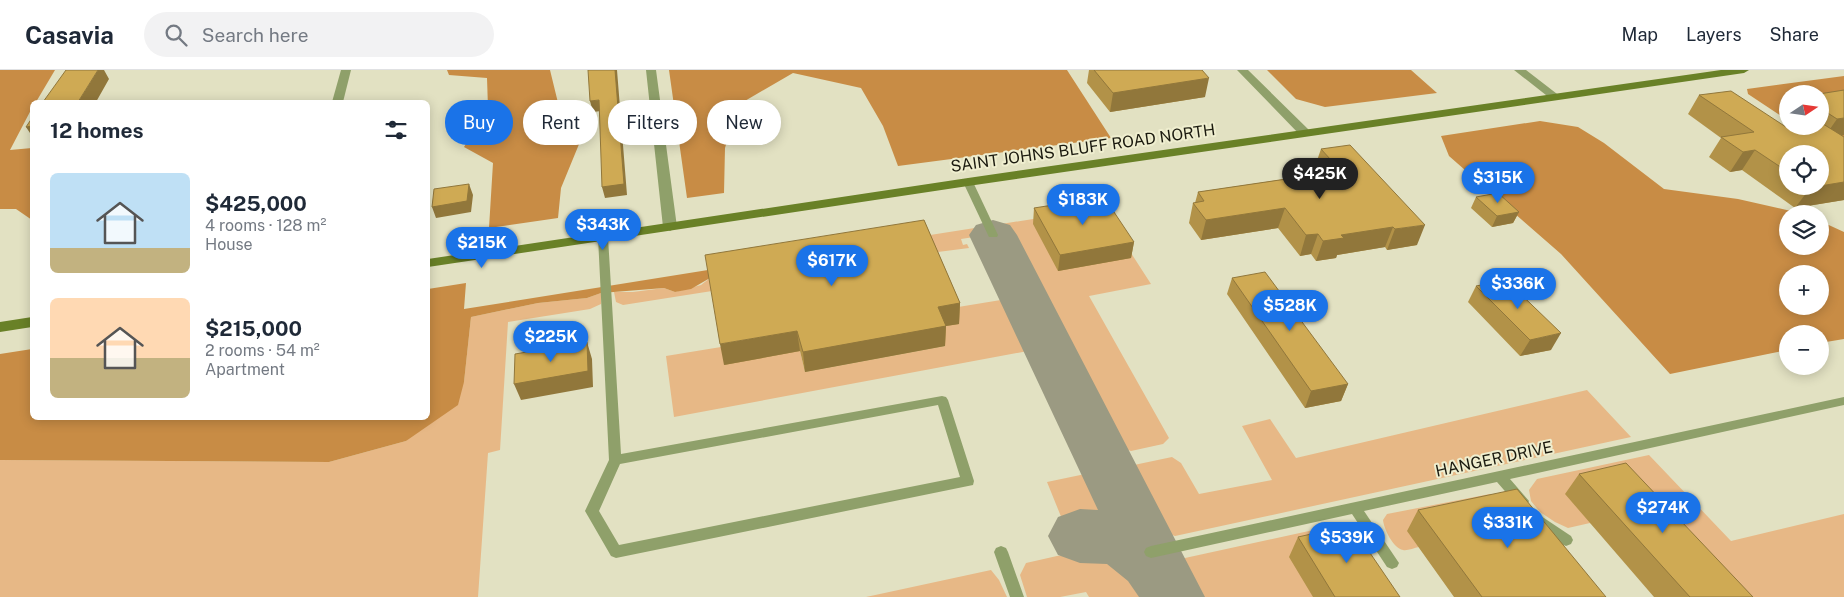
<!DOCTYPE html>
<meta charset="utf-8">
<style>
:root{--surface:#fff;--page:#f2f2f3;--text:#1f2937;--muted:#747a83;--line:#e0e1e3;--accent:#1a73e8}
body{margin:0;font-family:"Public Sans",sans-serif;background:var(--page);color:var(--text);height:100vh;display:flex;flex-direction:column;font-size:19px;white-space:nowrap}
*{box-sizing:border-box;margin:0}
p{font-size:16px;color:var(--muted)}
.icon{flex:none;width:28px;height:28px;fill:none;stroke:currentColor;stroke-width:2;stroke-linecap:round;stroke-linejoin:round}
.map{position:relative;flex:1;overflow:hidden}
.side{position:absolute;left:30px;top:30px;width:400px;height:320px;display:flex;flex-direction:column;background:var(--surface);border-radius:8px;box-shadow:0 2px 12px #0003}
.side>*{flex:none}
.guide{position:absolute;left:445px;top:30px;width:475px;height:45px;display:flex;gap:10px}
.needle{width:32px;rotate:77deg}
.fabs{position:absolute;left:1779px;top:15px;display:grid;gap:10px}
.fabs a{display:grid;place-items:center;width:50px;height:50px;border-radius:50%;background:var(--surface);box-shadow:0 2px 12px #0003;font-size:25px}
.price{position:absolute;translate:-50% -42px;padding:0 11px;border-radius:18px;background:var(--accent);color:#fff;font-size:16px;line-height:32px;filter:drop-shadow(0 1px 2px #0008)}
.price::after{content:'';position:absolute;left:50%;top:30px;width:15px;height:11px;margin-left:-8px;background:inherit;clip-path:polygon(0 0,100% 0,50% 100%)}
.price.on{background:#222;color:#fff}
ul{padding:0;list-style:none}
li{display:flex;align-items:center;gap:15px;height:125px;padding:0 20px}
li span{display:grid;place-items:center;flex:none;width:140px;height:100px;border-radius:8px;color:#555}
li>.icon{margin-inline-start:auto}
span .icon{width:60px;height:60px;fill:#fffc;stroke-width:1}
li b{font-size:21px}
h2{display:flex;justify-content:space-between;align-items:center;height:60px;padding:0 20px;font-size:21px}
.pill{padding:0 18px;border-radius:22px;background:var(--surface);box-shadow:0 2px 12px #0003;font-size:18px;line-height:45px}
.pill.on{background:var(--accent);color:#fff}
header{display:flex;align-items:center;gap:30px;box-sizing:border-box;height:70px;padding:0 25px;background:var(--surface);border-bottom:1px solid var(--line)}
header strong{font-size:24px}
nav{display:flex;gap:28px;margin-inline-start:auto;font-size:18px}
.search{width:350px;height:45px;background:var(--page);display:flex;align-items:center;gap:12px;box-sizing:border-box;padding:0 18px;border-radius:28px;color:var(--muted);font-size:19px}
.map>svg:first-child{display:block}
.green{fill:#e7b886}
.forest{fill:#c88c45;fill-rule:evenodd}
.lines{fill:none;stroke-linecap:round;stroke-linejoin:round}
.taxiway{fill:#9b9a82;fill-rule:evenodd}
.lane{fill:#8fa06a;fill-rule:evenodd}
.street{fill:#8fa06a;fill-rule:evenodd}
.secondary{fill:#698127;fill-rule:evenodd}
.wall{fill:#b29248;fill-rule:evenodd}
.shaded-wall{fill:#91773b}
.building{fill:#cfaa54;stroke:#91773b}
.labels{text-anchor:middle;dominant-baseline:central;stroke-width:4;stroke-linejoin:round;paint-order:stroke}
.street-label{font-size:16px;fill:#1b1a0f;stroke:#efeecf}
</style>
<header>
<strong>Casavia</strong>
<div class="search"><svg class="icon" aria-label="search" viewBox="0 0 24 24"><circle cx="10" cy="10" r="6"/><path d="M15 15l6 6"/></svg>Search here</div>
<nav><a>Map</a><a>Layers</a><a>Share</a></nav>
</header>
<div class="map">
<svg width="1844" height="527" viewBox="0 0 1844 527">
<rect width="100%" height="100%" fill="#e2e1c2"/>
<path class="green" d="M1102 138 1151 214 1089 226 1169 368 1163 374 1131 381 1116 376 1010 170 1003 168 995 155Z
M981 157 986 166 980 171H976L974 167 961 169 963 175 967 174 969 178 930 183 708 200Z
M710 208 712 221 623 235 616 232 614 222H633L664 218 675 222 701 215Z
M601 223V234L590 239 508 252 500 380 488 383 478 527H0V390L329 392 406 371 464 312 471 247 538 233 587 228Z
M1007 229 1033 280 674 347 666 286 721 277 800 281 805 302 945 276 938 257 952 238Z
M1587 320 1631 367 1175 466 1160 461 1131 403 1134 395 1172 387 1181 393 1199 424 1272 410 1242 356 1270 349 1296 388Z
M1649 385 1731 471 1844 444V527H1715L1590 453 1568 458 1555 452 1540 442 1531 431 1529 420 1537 409Z
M1090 403 1093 405 1110 441 1069 451 1062 449 1047 412Z
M1490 424 1501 426 1419 477C1414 478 1407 481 1403 480 1393 478 1384 459 1383 450L1387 444Z
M1341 454 1361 467 1368 477 1345 480 1313 527H1196L1179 494 1185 488Z
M1086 482C1119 489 1139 495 1154 527H1089L1086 522 1060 527H1027L1020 505 1026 493 1057 486Z
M991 500 999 510 1007 527H866Z"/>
<path class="forest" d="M0 0H55L36 32H32V38L10 80 32 78V150L16 139H0Z
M447 0H550L560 41 584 62 561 118 558 148 489 158 493 93 464 77 488 38 487 8 449 5Z
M669 0H1067L1111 68 898 96 883 56 861 18 793 3 738 35 725 78 724 123 687 128Z
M1267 0H1411L1437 23 1325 37 1296 29Z
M1844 6V87L1820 56V24H1788L1787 50 1748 24 1747 19Z
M1540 51 1578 57 1604 73 1664 119 1738 129 1804 144H1788V176H1820V151L1844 162V269L1820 273V264H1788L1787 280 1670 304 1561 184 1449 86 1441 66ZM1788 204H1820V236H1788Z
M708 200 710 208 691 219 675 222 664 218 601 223 587 228 538 233 471 247 464 312 458 335 406 371 329 392 0 390V284L32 279V348H428V219L466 213 464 239Z"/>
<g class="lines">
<path class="taxiway" d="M993 150 1010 155 1017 165 1205 527H1139L1128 511 1107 494 1080 493 1058 485 1048 466 1058 447 1080 439 1098 440 969 165 976 155Z"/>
<path class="lane" d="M968 109 973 112 998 165 997 167H989L988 165 963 112Z
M603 164 608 167 621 384 942 326 946 327 948 330 974 411 973 415 616 488 611 486 585 441 609 390 598 167ZM938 335 960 407 619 475 599 441 620 394Z
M1844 327V335L1510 409 1529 431 1527 435 1522 436 1517 435 1497 412 1364 441 1399 493 1397 497 1392 499 1387 497 1352 444 1151 488 1146 486 1144 482 1146 478 1151 476Z
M1541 446 1571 466 1573 470 1571 474 1566 476 1561 474 1536 456 1534 452 1536 448Z
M1001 476 1006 478 1008 482 1024 527H1010L994 482 996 478Z"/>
<path class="street" d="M341 0H351L343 32H332Z
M646 0H656L677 157 670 161 663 157Z
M1237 0H1248L1309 60 1311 63 1309 66H1301Z
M1514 0H1526L1561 27 1559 29H1551Z"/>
<path class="secondary" d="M1721 0H1749L1744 3 968 116 428 197V189L968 108Z
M32 247V257L0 262V252Z"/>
</g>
<path class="wall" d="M1089 0H1202L1205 27 1110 42 1087 13Z
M1844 20V65L1841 66 1844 130 1795 138 1742 100 1730 102 1709 87 1721 68 1688 44 1699 25 1786 57 1820 56V24ZM1788 84 1820 116H1788Z
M1321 79 1417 175 1387 180 1385 177 1337 185 1336 188 1316 191 1311 184 1300 186 1278 158 1201 170 1189 153 1193 133H1195L1198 122 1319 104 1314 99Z
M1476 127 1519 142 1513 153 1492 157 1471 138Z
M1034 138 1134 172 1131 188 1058 201 1033 154Z
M924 150 960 233 959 254 946 256 945 276 805 302 800 281 724 295Z
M1232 208 1348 314 1341 331 1305 338 1227 224Z
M1476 216 1551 280 1520 286 1468 232Z
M1579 404 1753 527H1654L1565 424Z
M1418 440 1606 527H1454L1407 461Z
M1298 467 1400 527H1313L1289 487Z"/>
<path class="shaded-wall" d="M98 0H104L109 9 96 32H78Z
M615 0H617L627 125 605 128 602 117Z
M1209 8 1205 27 1110 42 1113 23Z
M599 30 601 41 593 42 590 31Z
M1844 48V65L1823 69 1837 49Z
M32 56V66L26 57Z
M1755 80 1742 100 1730 102 1743 82Z
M1844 112V130L1795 138 1810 118Z
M469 114 473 125 471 142 436 148 432 137Z
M1285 138 1278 158 1201 170 1206 150Z
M1519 142 1513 153 1492 157 1497 146Z
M1425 155 1417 175 1387 180 1395 159Z
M1393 157 1385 177 1337 185 1336 188 1316 191 1323 171 1341 165Z
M1318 164 1311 184 1300 186 1306 165Z
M1134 172 1131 188 1058 201 1060 185Z
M960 233 959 254 946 256 945 276 805 302 803 282 938 237Z
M797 261 800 281 724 295 720 274Z
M1561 263 1551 280 1520 286 1530 270Z
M587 272 592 289 593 317 521 330 514 314Z
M1348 314 1341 331 1305 338 1311 321Z"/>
<path class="building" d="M66 0H98L78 32H43Z
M588 0H615L624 114 602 117 599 30 590 31Z
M1094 0H1202L1209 8 1113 23Z
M1844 20V48L1837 49 1820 38V24H1819Z
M1731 21 1786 57 1820 56V52L1844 67V112L1820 116V84H1788V102L1755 80 1743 82 1721 67 1754 62 1699 25Z
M32 48V56L26 57Z
M1350 75 1425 155 1395 159 1393 157 1341 165 1344 168 1323 171 1318 164 1306 165 1285 138 1206 150 1193 133 1204 131 1198 122 1341 101 1321 79Z
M469 114 467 131 432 137 434 119Z
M1808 116H1819L1810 118Z
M1498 123 1519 142 1497 146 1476 127Z
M1104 127 1134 172 1060 185 1034 138Z
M924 150 960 233 938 237 946 256 803 282 797 261 720 274 705 185Z
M1265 202 1348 314 1311 321 1232 208Z
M1506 210 1561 263 1530 270 1476 216Z
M587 272 588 301 514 314 515 284Z
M1626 393 1753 527H1690L1579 404Z
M1517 419 1606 527H1482L1418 440Z
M1351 455 1400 527H1335L1298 467Z"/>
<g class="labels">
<g class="street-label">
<text transform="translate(1083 78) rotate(-8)">SAINT JOHNS BLUFF ROAD NORTH</text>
<text transform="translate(1494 389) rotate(-12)">HANGER DRIVE</text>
</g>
</g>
</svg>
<div class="fabs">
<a><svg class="needle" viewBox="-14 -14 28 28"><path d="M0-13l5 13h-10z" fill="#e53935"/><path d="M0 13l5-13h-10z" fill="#747a83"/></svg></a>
<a><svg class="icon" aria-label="locate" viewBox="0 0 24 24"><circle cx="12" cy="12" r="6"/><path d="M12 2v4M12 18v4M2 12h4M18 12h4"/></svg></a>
<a><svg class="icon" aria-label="layers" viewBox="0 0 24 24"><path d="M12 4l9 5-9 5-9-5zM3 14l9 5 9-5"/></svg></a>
<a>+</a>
<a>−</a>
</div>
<b class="price on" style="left:1320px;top:130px">$425K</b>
<b class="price" style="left:1498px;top:134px">$315K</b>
<b class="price" style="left:1083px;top:156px">$183K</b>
<b class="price" style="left:603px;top:181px">$343K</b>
<b class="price" style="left:482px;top:199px">$215K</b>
<b class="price" style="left:832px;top:217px">$617K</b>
<b class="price" style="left:1518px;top:240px">$336K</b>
<b class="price" style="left:1290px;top:262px">$528K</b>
<b class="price" style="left:551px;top:293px">$225K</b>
<b class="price" style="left:1663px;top:464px">$274K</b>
<b class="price" style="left:1508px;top:479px">$331K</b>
<b class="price" style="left:1347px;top:494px">$539K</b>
<div class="guide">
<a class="pill on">Buy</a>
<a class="pill">Rent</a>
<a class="pill">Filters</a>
<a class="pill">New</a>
</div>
<section class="side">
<h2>12 homes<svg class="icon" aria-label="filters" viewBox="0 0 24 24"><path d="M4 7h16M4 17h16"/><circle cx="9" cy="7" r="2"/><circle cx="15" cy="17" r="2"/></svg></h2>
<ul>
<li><span style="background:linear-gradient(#bfe0f5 75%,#c2b280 0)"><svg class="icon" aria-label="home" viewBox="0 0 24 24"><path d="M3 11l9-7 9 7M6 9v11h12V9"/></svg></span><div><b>$425,000</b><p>4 rooms · 128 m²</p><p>House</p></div></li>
<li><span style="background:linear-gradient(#ffd9b3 60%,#c2b280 0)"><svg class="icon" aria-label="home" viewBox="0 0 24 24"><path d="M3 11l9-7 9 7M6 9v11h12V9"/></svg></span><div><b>$215,000</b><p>2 rooms · 54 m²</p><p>Apartment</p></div></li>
</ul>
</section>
</div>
